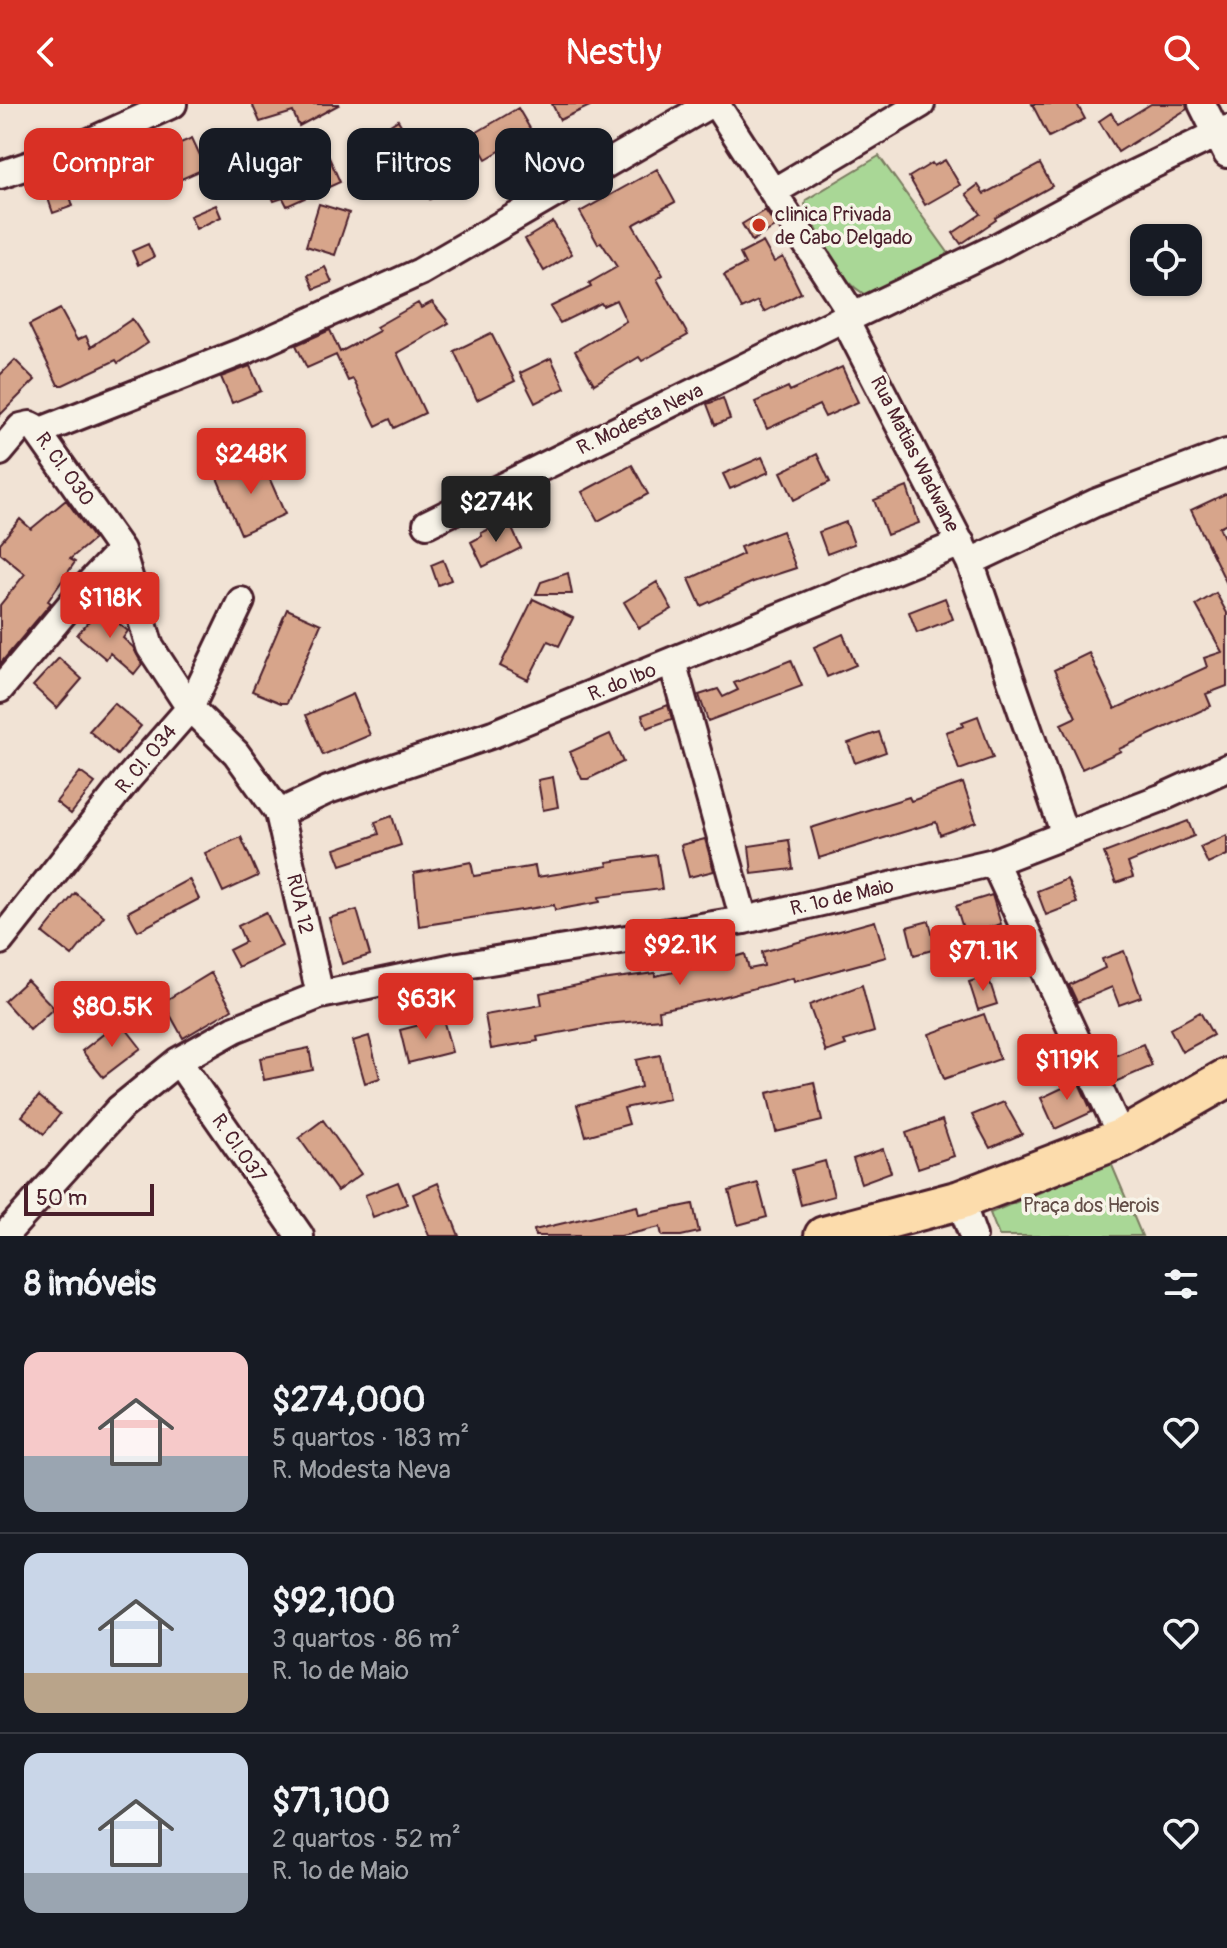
<!DOCTYPE html>
<html lang="pt">
<meta charset="utf-8">
<style>
:root{--surface:#171b24;--page:#20242c;--text:#f1f3f6;--muted:#9ea1a6;--line:#363941;--accent:#d93025}
body{margin:0;font-family:Pangolin,sans-serif;background:var(--page);color:var(--text);height:100vh;display:flex;flex-direction:column;font-size:30px;white-space:nowrap}
*{box-sizing:border-box;margin:0}
p{font-size:26px;color:var(--muted)}
.icon{flex:none;width:44px;height:44px;fill:none;stroke:currentColor;stroke-width:2;stroke-linecap:round;stroke-linejoin:round}
.map{position:relative;height:1132px;overflow:hidden}
.details{display:flex;flex-direction:column;background:var(--surface);flex:1}
.details>*{flex:none}
.hud{position:absolute;left:24px;top:24px;width:800px;height:72px;display:flex;gap:16px}
.tools{position:absolute;left:1130px;top:120px;display:grid;gap:16px}
.tools a{display:grid;place-items:center;width:72px;height:72px;border-radius:16px;background:var(--surface);box-shadow:0 2px 6px #0004;font-size:40px}
.scale{position:absolute;left:24px;bottom:20px;width:130px;box-sizing:border-box;padding-left:8px;border:4px solid #4a1f2b;border-top:0;font-size:22px;line-height:28px;white-space:nowrap;color:#4a1f2b;-webkit-text-stroke:6px #f7f3e8;paint-order:stroke}
.price{position:absolute;translate:-50% -68px;padding:0 18px;border-radius:8px;background:var(--accent);color:#fff;font-size:26px;line-height:52px;filter:drop-shadow(0 2px 4px #0008)}
.price::after{content:'';position:absolute;left:50%;top:48px;width:24px;height:18px;margin-left:-12px;background:inherit;clip-path:polygon(0 0,100% 0,50% 100%)}
.price.selected{background:#222;color:#fff}
ul{padding:0;list-style:none}
li{display:flex;align-items:center;gap:24px;height:200px;padding:0 24px}
li+li{border-top:2px solid var(--line)}
li span{display:grid;place-items:center;flex:none;width:224px;height:160px;border-radius:16px;color:#555}
li>.icon{margin-inline-start:auto}
span .icon{width:96px;height:96px;fill:#fffc;stroke-width:1}
li b{font-size:34px}
h2{display:flex;justify-content:space-between;align-items:center;height:96px;padding:0 24px;font-size:34px}
.chip{padding:0 28px;border-radius:16px;background:var(--surface);box-shadow:0 2px 6px #0004;font-size:28px;line-height:72px}
.chip.selected{background:var(--accent);color:#fff}
header{display:flex;justify-content:space-between;align-items:center;height:104px;padding:0 24px;background:var(--accent);color:#fff;font-size:36px;font-weight:600}
.map>svg:first-child{display:block}
.green{fill:#a9d796;stroke:#7a7b60;stroke-width:2}
.building{fill:#d7a58b;stroke:#4a1f2b;stroke-width:2}
.lines{fill:none;stroke-linecap:round;stroke-linejoin:round}
.minor-casing{stroke:#4a1f2b;stroke-width:32}
.highway-casing{stroke:#4a1f2b;stroke-width:44}
.minor{stroke:#f7f3e8;stroke-width:26}
.highway{stroke:#fcdcac;stroke-width:38}
.poi-dot{fill:#c8321e;stroke:#f7f3e8;stroke-width:3}
.labels{text-anchor:middle;dominant-baseline:central;stroke-width:7;stroke-linejoin:round;paint-order:stroke}
.poi-label{font-size:20px;fill:#4a1f2b;stroke:#f7f3e8;text-anchor:start}
.street-label{font-size:20px;fill:#4a1f2b;stroke:#f7f3e8}
.park-label{font-size:20px;fill:#624d46;stroke:#f7f3e8}
</style>
<header><svg class="icon" aria-label="back" viewBox="0 0 24 24"><path d="M15 5l-7 7 7 7"/></svg>Nestly<svg class="icon" aria-label="search" viewBox="0 0 24 24"><circle cx="10" cy="10" r="6"/><path d="M15 15l6 6"/></svg></header>
<div class="map">
<svg width="1227" height="1132" viewBox="0 0 1227 1132">
<rect width="100%" height="100%" fill="#f1e3d5"/>
<filter id="ink" filterUnits="userSpaceOnUse"><feTurbulence type="fractalNoise" baseFrequency=".0125" numOctaves="2"/><feDisplacementMap in="SourceGraphic" scale="16" xChannelSelector="R" yChannelSelector="G"/><feConvolveMatrix kernelMatrix="1 2 1 2 8 2 1 2 1" color-interpolation-filters="sRGB"/></filter>
<g filter="url(#ink)">
<path class="green" d="M879 52 952 154 875 196C836 179 824 138 805 101L806 96Z
M1111 1059 1142 1132H999L990 1109Z"/>
<path class="building" d="M252 0H340L299 22 293 8 260 18Z
M552 0H594L560 16Z
M1032 0H1077L1085 15 1049 33Z
M1151 0H1186L1187 5 1118 48 1099 17 1111 9 1118 20Z
M518 4 532 28 486 55 472 31Z
M398 16 421 54 443 40 464 73 430 95 384 25Z
M192 34 206 64 157 86 143 55Z
M323 40 340 78 287 102 283 94 274 97 269 86 278 82 270 66Z
M945 56 960 81 925 101 909 73 932 59 934 62Z
M1040 60 1052 82 995 114 996 116 961 140 953 129 981 110 966 90 978 81 984 90Z
M657 65 675 98 633 121 663 171 657 175 688 231 642 257 639 253 594 280 575 247 626 217 616 196 603 202 601 199 560 219 550 203 591 183 589 179 617 163 601 138 598 140 580 108Z
M62 67 73 102 53 109 41 74Z
M319 100 349 109 335 151 306 142Z
M216 101 221 113 196 125 190 112Z
M765 106 776 122 752 137 742 120Z
M553 118 572 150 544 167 525 135Z
M763 138 774 158 783 153 801 189 764 208 758 197 742 205 724 171 745 160 740 150Z
M148 140 154 153 138 161 132 147Z
M325 163 332 178 314 185 308 171Z
M432 198 449 219 397 249 425 309 394 324 390 315 376 322 353 275 348 277 336 251 307 264 296 241 330 226 340 248 379 227 376 223 418 199 421 204Z
M60 205 77 236 86 232 91 243 132 215 148 239 118 259 116 256 63 281H58L29 221Z
M491 229 515 277 477 296 454 247Z
M551 254 565 284 535 299 520 269Z
M15 256 35 276 0 311V271Z
M250 262 261 287 232 299 221 273Z
M842 263 858 298 825 313 819 301 767 325 755 298 788 283 790 287Z
M723 294 730 315 715 321 707 300Z
M817 350 830 378 794 396 781 368Z
M762 353 769 368 730 385 723 370Z
M261 355 285 410 241 430 217 374Z
M632 361 648 390 598 417 582 388Z
M907 383 919 419 887 431 874 396Z
M1227 389V419L1219 423 1227 440V480L1191 406Z
M66 396 94 435 70 455 75 458 48 497 51 499 0 560V501L25 470 0 449V439L20 415 31 425Z
M508 416 521 444 483 463 471 438 482 432 481 429Z
M846 418 854 440 827 450 819 428Z
M782 427 796 464 753 478 701 502 689 475 743 450 740 443Z
M443 456 451 476 438 481 431 461Z
M568 469 572 490H536L541 478Z
M657 478 672 505 639 524 624 498Z
M1216 489 1227 509V582L1206 590 1211 602 1119 645 1121 647 1082 665 1061 620 1076 613 1054 566 1089 549 1115 605 1207 563 1204 554 1222 548 1196 501Z
M945 494 953 515 917 529 909 508Z
M533 495 573 514 559 542 548 537 528 576 500 562Z
M100 504 128 527 123 534 133 543 142 560 134 570 110 549 106 555 77 531Z
M287 505 321 520 287 599H281L252 587Z
M843 530 856 561 827 573 814 543Z
M59 554 82 575 57 604 33 582Z
M791 556 802 582 708 617 699 591 718 585 723 593 738 586 734 579Z
M353 590 370 631 323 651 306 611Z
M114 599 141 622 117 651 89 627Z
M668 601 672 615 647 624 642 611Z
M978 612 993 654 959 666 946 628 964 622 962 618Z
M879 628 886 648 855 659 848 639Z
M610 630 623 658 588 675H582L570 648Z
M80 668 95 679 71 710 56 698Z
M553 673 558 703 543 706 538 676Z
M963 679 976 718 940 731 936 718 819 754 811 724 909 693 911 697Z
M392 712 401 741 341 761 335 745 379 730 375 718Z
M1188 717 1194 732 1128 759 1133 773 1116 779 1104 749Z
M1227 731V751L1208 760 1200 743Z
M241 733 258 772 223 788 205 749Z
M705 735 714 767 689 773 681 741Z
M789 736 793 765 752 770 749 742Z
M657 751 662 785 599 793 600 798 555 806 554 801 419 822 414 769 471 758 474 772 535 762 537 773 608 762 607 758Z
M189 775 199 795 138 827 128 808Z
M1067 775 1077 799 1046 811 1037 787Z
M75 789 104 812 72 852 43 829Z
M992 791 1001 820 965 831 956 802Z
M357 806 370 851 342 860 329 814Z
M266 808 282 842 238 863 229 846 245 838 238 822Z
M875 817 886 853 794 878 793 874 718 894 659 906 660 915 606 920 537 933 538 937 491 945 485 911 542 901 540 889 601 876 655 869V872L732 856 731 854 745 850 749 865 764 862 762 848Z
M929 817 936 845 914 851 907 823Z
M1124 847 1141 893 1119 901 1112 883 1077 898 1069 881 1105 864 1102 855Z
M211 869 232 905 183 934 163 898Z
M988 872 997 900 978 906 969 878Z
M27 876 54 904 30 926 4 897Z
M87 880 101 899 67 925 53 907Z
M862 881 874 928 844 937 846 941 826 948 809 901Z
M1200 908 1213 931 1182 948 1170 925Z
M984 910 1000 955 944 975 929 930Z
M443 915 452 948 408 959 400 926Z
M120 917 141 944 103 973 82 947Z
M369 932 380 974 365 979 353 937Z
M1143 940 1152 962 1115 978 1105 956Z
M309 944 313 966 264 976 260 954Z
M660 951 669 995 624 1004 629 1020 586 1032 577 1001 641 983 636 956Z
M1070 959 1092 1008 1055 1025 1041 994 1071 980 1063 962Z
M814 978 822 1017 776 1028 767 989Z
M39 992 60 1010 44 1030 22 1012Z
M1004 998 1022 1030 990 1044 972 1011Z
M323 1016 361 1070 337 1087 299 1034Z
M942 1016 954 1052 918 1064 906 1029Z
M883 1045 891 1068 861 1079 853 1055Z
M825 1057 834 1092 801 1101 792 1066Z
M398 1078 407 1100 373 1113 365 1091Z
M438 1079 459 1132H429L413 1090Z
M758 1079 767 1113 738 1121 729 1087Z
M693 1100 699 1128 681 1132H662L660 1123 621 1132H535L534 1126 637 1102 639 1111Z"/>
<g class="lines">
<defs>
<path id="minor" d="M716 0 852 210 845 216 970 458 1065 731
M1202 0 1227 50
M0 71 65 49 173 0
M773 88 921 0
M845 216 995 144 1123 75 1227 25
M38 328 249 245 420 168 710 0
M0 348 21 323 30 321 34 323 121 446
M427 420 852 210
M970 458 1095 399 1227 349
M241 497 190 604 236 649 279 709 320 891
M672 557 744 816
M0 585 82 487 121 446 150 543 190 604 127 676 0 837
M279 709 328 686 493 630 961 439
M994 758 1122 1034
M178 957 300 1132
M960 1096 973 1132
M4 1132 119 1005 178 957 235 925 320 891 459 862 744 816 994 758 1161 694 1227 664"/>
<path id="highway" d="M824 1132 960 1096 1122 1034 1227 974"/>
</defs>
<use href="#minor" class="minor-casing"/>
<use href="#highway" class="highway-casing"/>
<use href="#minor" class="minor"/>
<use href="#highway" class="highway"/>
</g>
</g>
<circle class="poi-dot" cx="759" cy="121" r="8"/>
<g class="labels">
<g class="poi-label">
<text x="775" y="110">clinica Privada<tspan x="775" dy="23">de Cabo Delgado</tspan></text>
</g>
<g class="street-label">
<text transform="translate(640 315) rotate(-26)">R. Modesta Neva</text>
<text transform="translate(915 350) rotate(63)">Rua Matias Wadwane</text>
<text transform="translate(65 365) rotate(54)">R. Cl. 030</text>
<text transform="translate(622 578) rotate(-22)">R. do Ibo</text>
<text transform="translate(146 655) rotate(-50)">R. Cl. 034</text>
<text transform="translate(842 793) rotate(-13)">R. 1º de Maio</text>
<text transform="translate(300 800) rotate(77)">RUA 12</text>
<text transform="translate(239 1044) rotate(55)">R. CI.037</text>
</g>
<g class="park-label">
<text x="1091" y="1101">Praça dos Herois</text>
</g>
</g>
</svg>
<div class="tools">
<a><svg class="icon" aria-label="locate" viewBox="0 0 24 24"><circle cx="12" cy="12" r="6"/><path d="M12 2v4M12 18v4M2 12h4M18 12h4"/></svg></a>
</div>
<div class="scale">50 m</div>
<b class="price" style="left:251px;top:392px">$248K</b>
<b class="price selected" style="left:496px;top:440px">$274K</b>
<b class="price" style="left:110px;top:536px">$118K</b>
<b class="price" style="left:680px;top:883px">$92.1K</b>
<b class="price" style="left:983px;top:889px">$71.1K</b>
<b class="price" style="left:426px;top:937px">$63K</b>
<b class="price" style="left:112px;top:945px">$80.5K</b>
<b class="price" style="left:1067px;top:998px">$119K</b>
<div class="hud">
<a class="chip selected">Comprar</a>
<a class="chip">Alugar</a>
<a class="chip">Filtros</a>
<a class="chip">Novo</a>
</div>
</div>
<section class="details">
<h2>8 imóveis<svg class="icon" aria-label="filters" viewBox="0 0 24 24"><path d="M4 7h16M4 17h16"/><circle cx="9" cy="7" r="2"/><circle cx="15" cy="17" r="2"/></svg></h2>
<ul>
<li><span style="background:linear-gradient(#f6c9c9 65%,#9aa5b1 0)"><svg class="icon" aria-label="home" viewBox="0 0 24 24"><path d="M3 11l9-7 9 7M6 9v11h12V9"/></svg></span><div><b>$274,000</b><p>5 quartos · 183 m²</p><p>R. Modesta Neva</p></div><svg class="icon" aria-label="heart" viewBox="0 0 24 24"><path d="M12 20l-8-8c-3-5 5-10 8-4 3-6 11-1 8 4z"/></svg></li>
<li><span style="background:linear-gradient(#c9d6e8 75%,#b9a48a 0)"><svg class="icon" aria-label="home" viewBox="0 0 24 24"><path d="M3 11l9-7 9 7M6 9v11h12V9"/></svg></span><div><b>$92,100</b><p>3 quartos · 86 m²</p><p>R. 1º de Maio</p></div><svg class="icon" aria-label="heart" viewBox="0 0 24 24"><path d="M12 20l-8-8c-3-5 5-10 8-4 3-6 11-1 8 4z"/></svg></li>
<li><span style="background:linear-gradient(#c9d6e8 75%,#9aa5b1 0)"><svg class="icon" aria-label="home" viewBox="0 0 24 24"><path d="M3 11l9-7 9 7M6 9v11h12V9"/></svg></span><div><b>$71,100</b><p>2 quartos · 52 m²</p><p>R. 1º de Maio</p></div><svg class="icon" aria-label="heart" viewBox="0 0 24 24"><path d="M12 20l-8-8c-3-5 5-10 8-4 3-6 11-1 8 4z"/></svg></li>
</ul>
</section>
